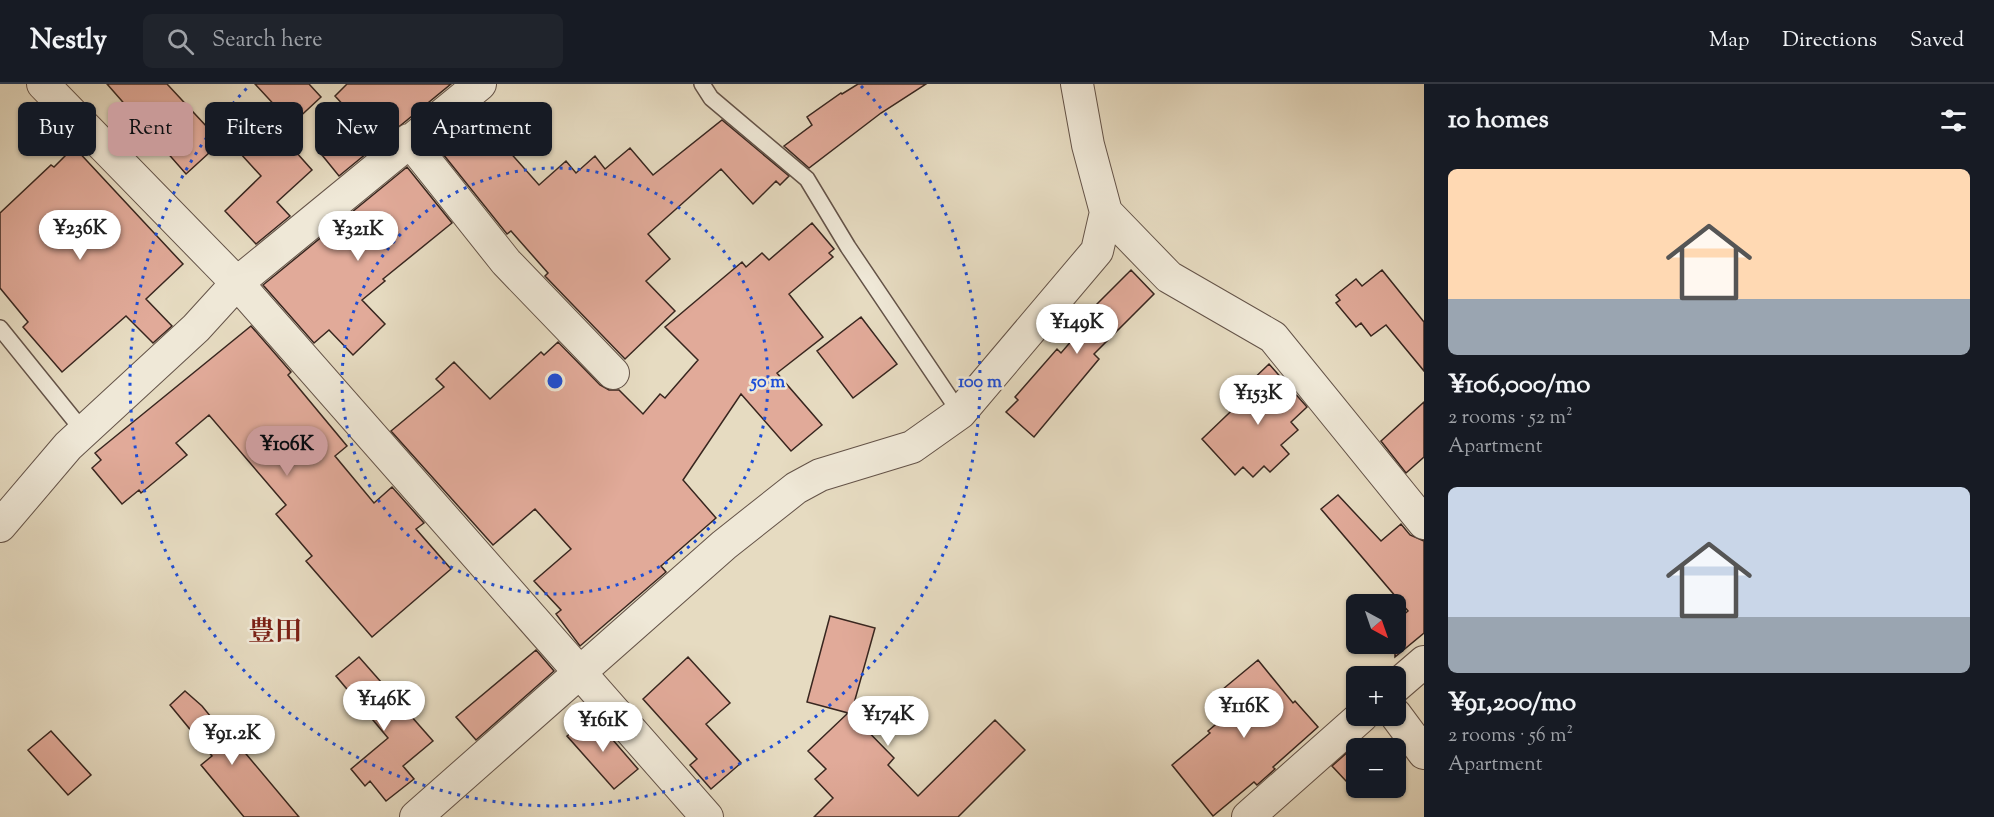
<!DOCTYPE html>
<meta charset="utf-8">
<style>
:root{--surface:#171b24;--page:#20242c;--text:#f1f3f6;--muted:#9ea1a6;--line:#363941;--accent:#c59692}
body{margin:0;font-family:"Sorts Mill Goudy","Noto Serif JP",serif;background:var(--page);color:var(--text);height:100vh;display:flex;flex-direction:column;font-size:22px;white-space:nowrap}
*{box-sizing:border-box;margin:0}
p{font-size:20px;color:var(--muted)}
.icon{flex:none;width:33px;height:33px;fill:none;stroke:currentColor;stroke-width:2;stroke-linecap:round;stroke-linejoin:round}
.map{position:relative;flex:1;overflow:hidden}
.drawer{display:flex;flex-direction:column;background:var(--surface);width:570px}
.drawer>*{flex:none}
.guide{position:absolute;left:18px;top:18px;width:570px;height:54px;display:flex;gap:12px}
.needle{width:39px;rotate:140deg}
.controls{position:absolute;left:1346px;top:510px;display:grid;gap:12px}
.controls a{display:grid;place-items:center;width:60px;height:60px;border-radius:9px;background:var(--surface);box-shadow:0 2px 4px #0004;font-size:30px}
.price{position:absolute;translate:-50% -51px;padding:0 14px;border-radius:21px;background:#fff;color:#222;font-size:20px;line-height:39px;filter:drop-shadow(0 2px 3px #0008)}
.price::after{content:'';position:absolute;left:50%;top:36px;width:18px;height:14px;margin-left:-9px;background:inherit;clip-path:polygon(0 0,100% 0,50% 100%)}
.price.current{background:var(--accent);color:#111}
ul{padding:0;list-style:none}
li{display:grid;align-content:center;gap:12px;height:318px;padding:0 24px}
li span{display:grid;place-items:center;height:186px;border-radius:9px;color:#555}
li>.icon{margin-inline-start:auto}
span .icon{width:108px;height:108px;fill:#fffc;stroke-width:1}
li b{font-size:26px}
h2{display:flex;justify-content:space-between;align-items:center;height:72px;padding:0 24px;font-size:26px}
.pill{padding:0 21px;border-radius:9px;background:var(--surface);box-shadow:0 2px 4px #0004;font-size:21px;line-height:54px}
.pill.current{background:var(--accent);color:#111}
header{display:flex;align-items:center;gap:36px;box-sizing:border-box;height:84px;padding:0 30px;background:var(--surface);border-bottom:2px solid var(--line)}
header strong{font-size:28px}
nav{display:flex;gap:33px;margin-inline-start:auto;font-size:21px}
.search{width:420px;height:54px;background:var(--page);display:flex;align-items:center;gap:15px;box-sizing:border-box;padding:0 21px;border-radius:9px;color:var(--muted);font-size:22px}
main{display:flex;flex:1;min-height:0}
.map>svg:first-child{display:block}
.building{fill:#e1aa99;stroke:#38261f;stroke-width:1.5}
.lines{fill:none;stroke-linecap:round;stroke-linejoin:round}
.lane-casing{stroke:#645348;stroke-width:18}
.street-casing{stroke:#645348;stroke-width:34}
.lane{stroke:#efe8d7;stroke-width:15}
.street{stroke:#efe8d7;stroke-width:32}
.ring{fill:none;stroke:#1d4ed8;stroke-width:3;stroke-dasharray:3 6}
.labels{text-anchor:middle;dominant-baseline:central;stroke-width:5;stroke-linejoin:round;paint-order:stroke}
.quarter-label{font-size:27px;font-weight:bold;fill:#7a1f14;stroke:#efe8d7}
.centre{fill:#1d4ed8;stroke:#efe8d7;stroke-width:3}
.ring-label{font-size:18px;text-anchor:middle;font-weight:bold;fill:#1d4ed8;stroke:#efe8d7;stroke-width:5;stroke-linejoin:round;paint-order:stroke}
</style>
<header>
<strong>Nestly</strong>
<div class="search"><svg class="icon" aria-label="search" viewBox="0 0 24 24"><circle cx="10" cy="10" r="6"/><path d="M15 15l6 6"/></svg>Search here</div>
<nav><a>Map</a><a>Directions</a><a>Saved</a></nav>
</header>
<main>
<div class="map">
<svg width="1424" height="733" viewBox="0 0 1424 733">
<rect width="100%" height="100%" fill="#e6dbc1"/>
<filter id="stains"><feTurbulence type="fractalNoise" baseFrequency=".00333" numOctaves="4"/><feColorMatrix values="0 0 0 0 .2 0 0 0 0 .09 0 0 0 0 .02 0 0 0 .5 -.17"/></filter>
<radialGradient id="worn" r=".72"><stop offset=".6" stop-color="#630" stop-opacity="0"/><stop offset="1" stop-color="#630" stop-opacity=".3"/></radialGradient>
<path class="building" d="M107 0H167L221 58 186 90Z
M255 0H309L321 13 292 40Z
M347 0H451L339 92 322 71 360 39 335 12Z
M858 0H926L881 29 809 84 784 62 812 41 807 33 841 9 842 10Z
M474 28 539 101 566 77 576 89 595 72 605 85 630 64 653 91 722 36 789 92 780 101 776 97 753 120 721 85 648 150 670 175 646 197 675 227 625 275 545 192 548 189 511 147 507 150 435 60Z
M271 40 312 86 277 118 290 132 256 160 225 127 261 92 240 69Z
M74 63 183 180 146 215 172 242 153 259 126 232 62 288 23 243 28 238 0 204V129L51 81 54 83Z
M407 83 452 139 383 195 385 197 362 216 385 240 353 271 329 246 314 259 263 201Z
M812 139 834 165 829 169 833 173 789 210 823 253 777 289 822 341 791 367 741 310 683 396 716 434 661 482 666 488 580 562 556 530 561 526 534 497 571 465 535 425 493 461 391 347 444 303 436 295 454 278 490 315 541 268 544 271 558 258 600 301 609 306H619L643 330 660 310 665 314 698 276 665 243 742 178 746 183 762 169 769 176Z
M1131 186 1154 210 1094 270 1099 275 1034 353 1006 328 1018 316 1015 313 1057 265 1061 269 1092 233 1088 229Z
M1382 186 1424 238V287L1386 241 1371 252 1361 239 1356 243 1336 219 1340 216 1336 211 1356 195 1362 202Z
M861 233 897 280 853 314 817 267Z
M251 242 291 288 288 291 347 362 335 372 374 419 392 403 424 439 416 445 451 485 372 553 306 477 312 472 276 430 286 421 209 331 176 359 187 371 141 409 139 406 122 420 92 384 101 376 95 369Z
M1269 280 1307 323 1291 338 1298 346 1281 361 1289 370 1270 388 1264 382 1253 393 1243 383 1235 391 1202 355 1250 309 1245 303Z
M1424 318V373L1406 389 1381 357Z
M1338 411 1381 457 1401 440 1410 451 1424 457V549L1395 573V538L1408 527 1321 425Z
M830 532 875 544 851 630 894 674 888 681 918 712 995 636 1025 666 958 733H814L833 714 815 695 826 685 808 667 848 629 807 618Z
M536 566 554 587 476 656 456 633Z
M359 573 433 657 403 682 414 695 386 717 370 697 365 702 351 685 388 654 336 592Z
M688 573 730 619 706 640 741 679 711 705 690 681 697 675 643 615Z
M1258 576 1293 619 1295 617 1318 643 1273 683 1275 685 1257 701 1254 698 1213 732 1172 681 1210 649 1208 647 1222 635 1218 629 1227 622 1217 610Z
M185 607 202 622 233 660 236 658 299 733H244L201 681 212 672 170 621Z
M593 633 638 685 614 705 567 652Z
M51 647 91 691 68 711 28 666Z
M1360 657 1367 664H1356V688L1346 697 1332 682Z"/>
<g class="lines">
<defs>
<path id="lane" d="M702 0 711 14 807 95 848 163 960 329
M0 244 84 348"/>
<path id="street" d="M43 0 237 199 707 733
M409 56 506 178 613 289
M1106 128 1169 193 1273 253 1424 439
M0 442 68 362 196 244 237 199 480 0
M1395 603 1424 578
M1395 630 1424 669
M416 733 724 461 796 404 820 391 912 363 960 329 1097 167 1106 128 1088 61 1077 0
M1248 733 1362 632"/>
</defs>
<use href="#lane" class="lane-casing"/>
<use href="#street" class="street-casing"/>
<use href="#lane" class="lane"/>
<use href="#street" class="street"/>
</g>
<g class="ring">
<circle cx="555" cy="297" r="213"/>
<path d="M861 2A425 425 0 1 1 249 2"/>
</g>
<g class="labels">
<g class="quarter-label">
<text x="275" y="549">豊田</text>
</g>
</g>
<circle cx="555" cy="297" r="9" class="centre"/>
<g class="ring-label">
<text x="768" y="303">50 m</text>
<text x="980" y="303">100 m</text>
</g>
<rect width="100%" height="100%" filter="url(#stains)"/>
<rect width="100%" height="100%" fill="url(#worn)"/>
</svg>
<div class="controls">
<a><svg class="needle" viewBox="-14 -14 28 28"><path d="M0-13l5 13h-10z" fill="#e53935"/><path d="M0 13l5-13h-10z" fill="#9ea1a6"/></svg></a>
<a>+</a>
<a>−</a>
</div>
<b class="price" style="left:80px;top:177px">¥236K</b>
<b class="price" style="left:358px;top:178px">¥321K</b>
<b class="price" style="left:1077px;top:271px">¥149K</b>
<b class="price" style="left:1258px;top:342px">¥153K</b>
<b class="price current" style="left:287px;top:393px">¥106K</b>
<b class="price" style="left:384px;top:648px">¥146K</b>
<b class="price" style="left:1244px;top:655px">¥116K</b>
<b class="price" style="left:888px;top:663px">¥174K</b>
<b class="price" style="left:603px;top:669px">¥161K</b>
<b class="price" style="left:232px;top:682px">¥91.2K</b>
<div class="guide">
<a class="pill">Buy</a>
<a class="pill current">Rent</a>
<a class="pill">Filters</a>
<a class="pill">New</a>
<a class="pill">Apartment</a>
</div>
</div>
<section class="drawer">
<h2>10 homes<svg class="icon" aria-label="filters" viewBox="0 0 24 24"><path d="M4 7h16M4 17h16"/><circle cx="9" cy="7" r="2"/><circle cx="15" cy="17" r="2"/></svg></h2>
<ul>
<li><span style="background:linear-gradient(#ffd9b3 70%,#9aa5b1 0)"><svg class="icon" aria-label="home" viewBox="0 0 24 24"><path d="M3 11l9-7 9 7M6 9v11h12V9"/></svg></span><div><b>¥106,000/mo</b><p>2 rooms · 52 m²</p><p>Apartment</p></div></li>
<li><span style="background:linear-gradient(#c9d6e8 70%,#9aa5b1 0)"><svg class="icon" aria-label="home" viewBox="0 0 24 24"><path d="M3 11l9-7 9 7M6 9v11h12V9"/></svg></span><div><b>¥91,200/mo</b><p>2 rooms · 56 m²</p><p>Apartment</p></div></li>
</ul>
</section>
</main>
